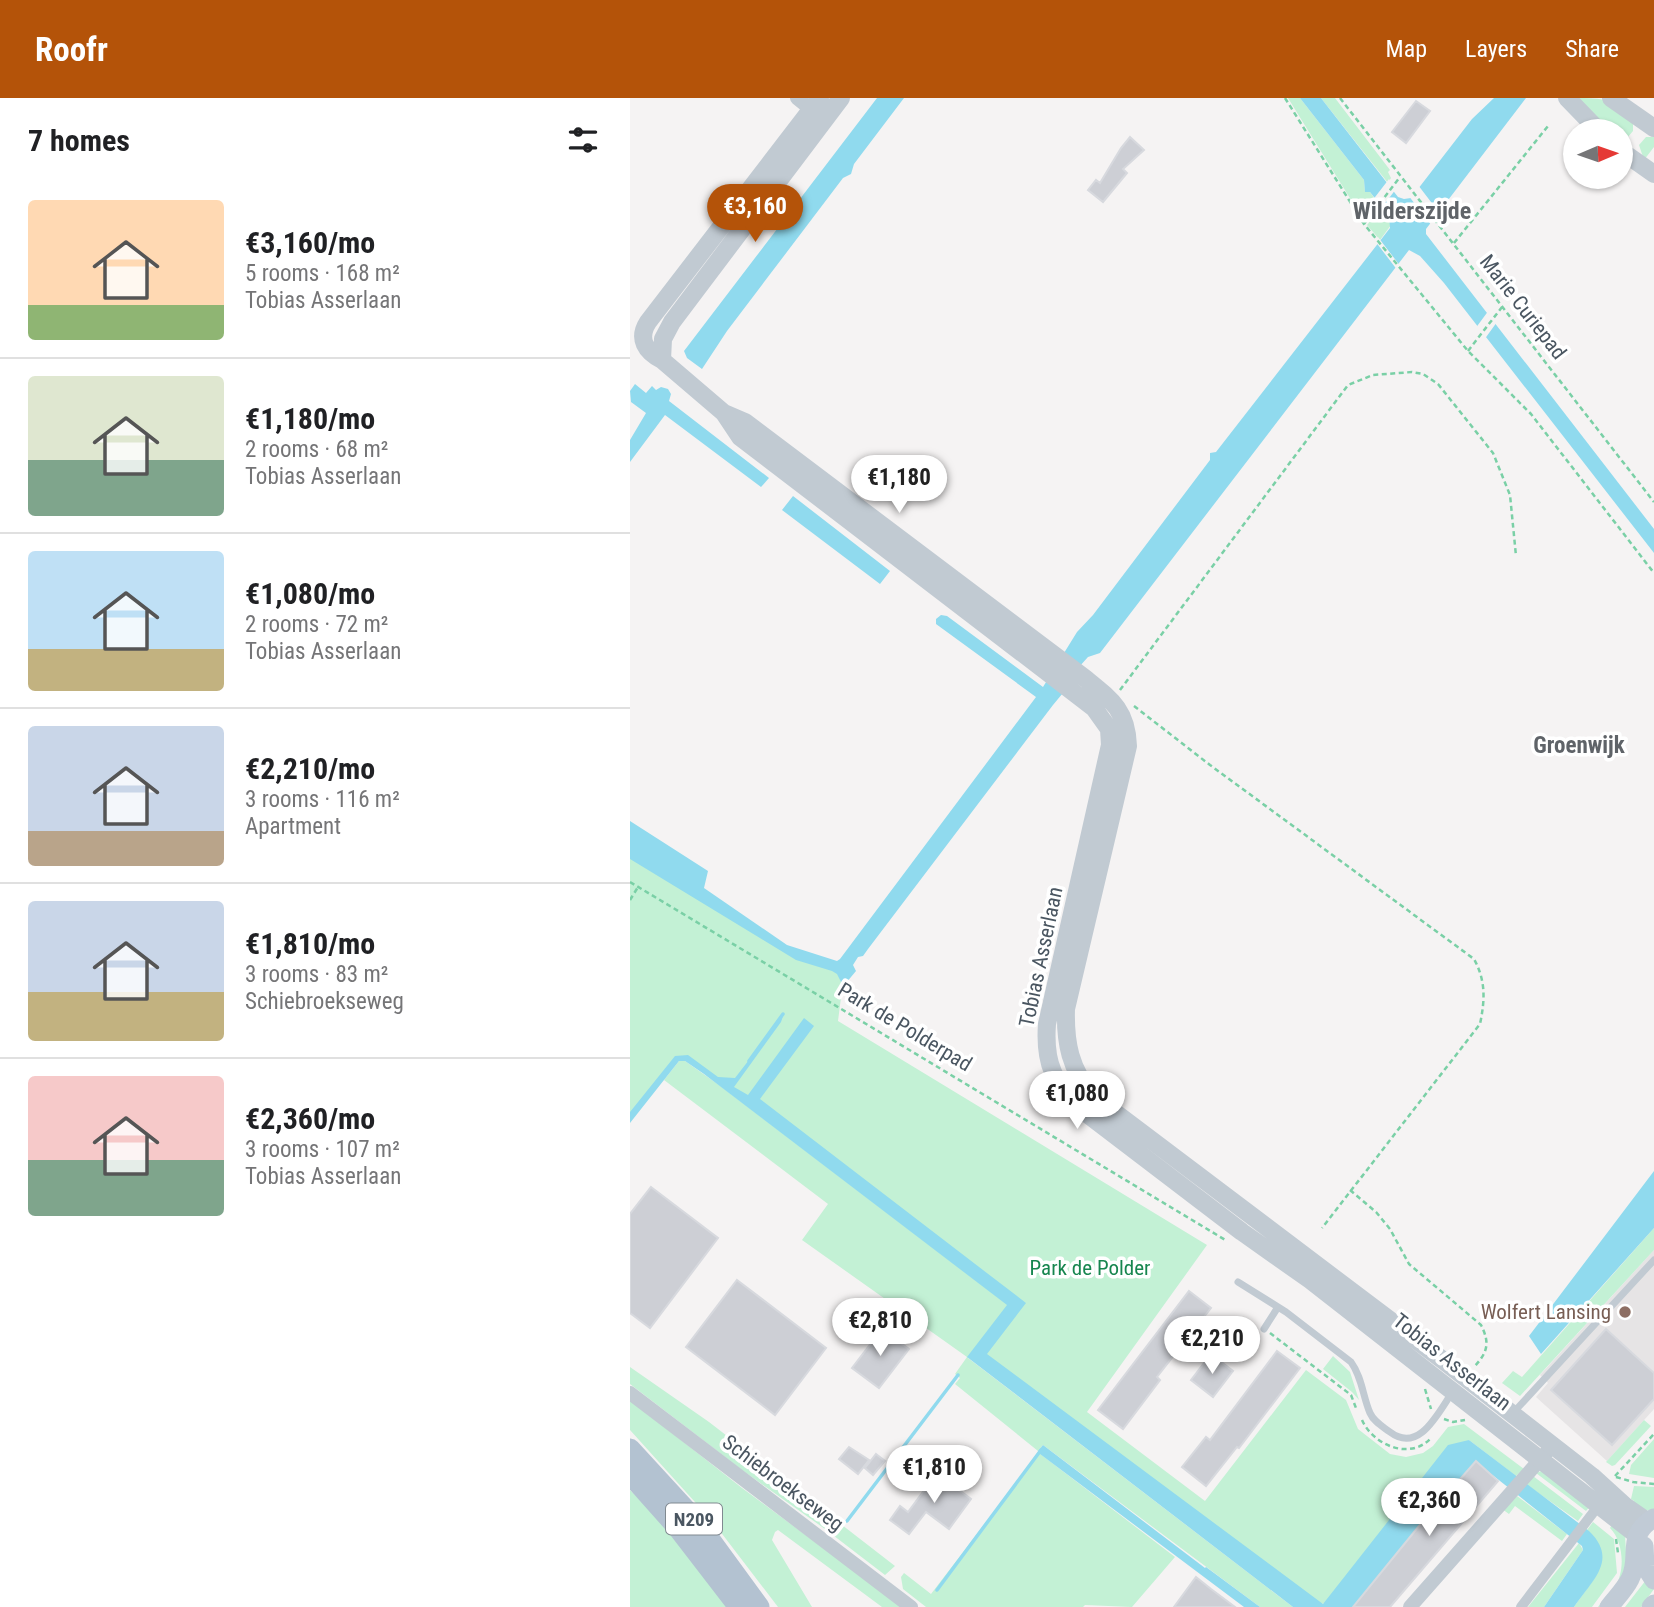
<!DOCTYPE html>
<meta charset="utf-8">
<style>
:root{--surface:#fff;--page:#f2f2f2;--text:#202124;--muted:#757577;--line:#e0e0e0;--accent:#b45309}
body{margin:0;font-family:"Roboto Condensed",sans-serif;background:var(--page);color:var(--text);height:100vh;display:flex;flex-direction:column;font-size:26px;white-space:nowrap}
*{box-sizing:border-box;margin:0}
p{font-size:23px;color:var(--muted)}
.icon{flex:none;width:38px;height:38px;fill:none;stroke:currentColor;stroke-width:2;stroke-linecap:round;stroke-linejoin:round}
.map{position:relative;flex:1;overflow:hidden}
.sheet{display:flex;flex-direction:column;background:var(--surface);width:630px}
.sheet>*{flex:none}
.needle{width:46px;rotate:88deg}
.tools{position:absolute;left:933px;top:21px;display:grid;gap:14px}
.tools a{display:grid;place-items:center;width:70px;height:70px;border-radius:50%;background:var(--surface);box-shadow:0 2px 5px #0004;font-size:35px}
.price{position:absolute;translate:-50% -60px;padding:0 16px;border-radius:24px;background:#fff;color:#222;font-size:23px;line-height:46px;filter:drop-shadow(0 2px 4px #0008)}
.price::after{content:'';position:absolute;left:50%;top:42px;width:21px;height:16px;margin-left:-10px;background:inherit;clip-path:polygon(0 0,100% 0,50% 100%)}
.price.on{background:var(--accent);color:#fff}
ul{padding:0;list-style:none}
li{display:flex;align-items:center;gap:21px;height:175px;padding:0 28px}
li+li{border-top:2px solid var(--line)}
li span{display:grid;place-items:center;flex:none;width:196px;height:140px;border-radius:7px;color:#555}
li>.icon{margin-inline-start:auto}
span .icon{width:84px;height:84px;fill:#fffc;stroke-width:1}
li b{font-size:30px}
h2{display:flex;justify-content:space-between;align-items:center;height:84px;padding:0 28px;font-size:30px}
header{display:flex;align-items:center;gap:42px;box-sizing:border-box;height:98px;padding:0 35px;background:var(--accent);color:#fff}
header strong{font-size:33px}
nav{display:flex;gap:38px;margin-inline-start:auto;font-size:24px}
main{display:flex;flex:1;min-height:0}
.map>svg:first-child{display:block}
.education{fill:#e6e4e5}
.green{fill:#c3f1d5}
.water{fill:#90daee}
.pier{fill:#f5f3f3}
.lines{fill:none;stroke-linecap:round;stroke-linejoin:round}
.stream{stroke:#90daee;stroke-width:3.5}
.building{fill:#cdcfd5;stroke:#d7d9de;stroke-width:2}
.path{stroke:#7ad0a6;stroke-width:2.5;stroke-dasharray:5 3.5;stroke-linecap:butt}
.service{stroke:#c1cad2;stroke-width:7}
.pedestrian{stroke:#c1cad2;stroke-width:10}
.minor{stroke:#c1cad2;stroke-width:14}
.tertiary{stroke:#c1cad2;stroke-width:18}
.secondary{stroke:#c1cbd6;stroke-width:19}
.primary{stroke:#b3c2d1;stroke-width:21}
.education-dot{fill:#8d6e63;stroke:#fff;stroke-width:2.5}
.labels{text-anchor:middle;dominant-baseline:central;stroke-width:7;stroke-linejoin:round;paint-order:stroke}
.shield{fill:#fff;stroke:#808990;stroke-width:2}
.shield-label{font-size:19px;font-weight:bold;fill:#4a5661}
.street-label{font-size:21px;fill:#4a5661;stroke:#fff}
.park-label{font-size:21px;fill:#17864f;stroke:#fff}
.education-label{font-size:21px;fill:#785e54;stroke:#fff;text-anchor:end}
.neighbourhood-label{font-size:23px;font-weight:bold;fill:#5f6368;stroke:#fff}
.quarter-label{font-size:24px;font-weight:bold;fill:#5f6368;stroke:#fff}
</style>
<header>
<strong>Roofr</strong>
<nav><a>Map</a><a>Layers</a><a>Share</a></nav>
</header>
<main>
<section class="sheet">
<h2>7 homes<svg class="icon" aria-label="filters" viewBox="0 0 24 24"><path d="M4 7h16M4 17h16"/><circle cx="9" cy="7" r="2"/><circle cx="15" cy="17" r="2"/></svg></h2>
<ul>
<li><span style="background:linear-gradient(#ffd9b3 75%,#8fb573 0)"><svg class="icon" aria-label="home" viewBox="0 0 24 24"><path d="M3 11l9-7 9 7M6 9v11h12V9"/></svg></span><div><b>€3,160/mo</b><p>5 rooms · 168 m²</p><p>Tobias Asserlaan</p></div></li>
<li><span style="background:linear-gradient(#dfe7d0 60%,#7fa58c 0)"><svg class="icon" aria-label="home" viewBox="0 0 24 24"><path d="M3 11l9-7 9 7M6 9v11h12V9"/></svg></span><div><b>€1,180/mo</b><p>2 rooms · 68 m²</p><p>Tobias Asserlaan</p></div></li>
<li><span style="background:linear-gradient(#bfe0f5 70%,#c2b280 0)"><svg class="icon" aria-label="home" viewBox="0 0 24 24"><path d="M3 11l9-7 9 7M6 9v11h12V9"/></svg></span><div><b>€1,080/mo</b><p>2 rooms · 72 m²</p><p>Tobias Asserlaan</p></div></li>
<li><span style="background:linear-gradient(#c9d6e8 75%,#b9a48a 0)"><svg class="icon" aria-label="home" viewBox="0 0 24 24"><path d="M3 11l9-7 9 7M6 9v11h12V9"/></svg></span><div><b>€2,210/mo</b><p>3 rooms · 116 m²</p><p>Apartment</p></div></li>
<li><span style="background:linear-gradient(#c9d6e8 65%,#c2b280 0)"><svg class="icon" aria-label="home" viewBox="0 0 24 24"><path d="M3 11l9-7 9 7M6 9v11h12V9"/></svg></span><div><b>€1,810/mo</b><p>3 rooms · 83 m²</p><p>Schiebroekseweg</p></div></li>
<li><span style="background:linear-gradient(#f6c9c9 60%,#7fa58c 0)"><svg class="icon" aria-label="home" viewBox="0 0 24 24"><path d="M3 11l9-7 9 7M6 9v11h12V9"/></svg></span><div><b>€2,360/mo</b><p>3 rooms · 107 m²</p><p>Tobias Asserlaan</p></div></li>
</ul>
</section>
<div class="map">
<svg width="1024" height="1509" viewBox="0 0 1024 1509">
<rect width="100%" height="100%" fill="#f5f3f3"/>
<path class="education" d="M1024 1152V1311L977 1363 906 1299 918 1285 910 1277Z"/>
<path class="green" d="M658 0H670L734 82 735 94H740L745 101 731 118Z
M691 0H705L760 72 758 74 761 80 758 85Z
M943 0C977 0 979 0 1003 25V33L997 40 992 41 990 33H975Z
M1016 39H1024V49L1014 62 1009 47Z
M752 109 759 118 761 127 750 142 737 127Z
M0 740 65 793 169 858 214 876 208 923 577 1147 457 1314 575 1403 676 1272 716 1302 728 1331 760 1356 776 1359 793 1355 803 1348 818 1329 834 1326 894 1371 886 1378 839 1342 696 1505 691 1506 568 1414 348 1262 387 1205 56 960 48 961 0 1020Z
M49 963H55L89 987 378 1207 338 1260 663 1509H630L413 1347 408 1353 325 1286 330 1280 325 1276 337 1259 172 1142 198 1106 34 982Z
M1024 1130V1152L890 1298 872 1285 883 1273 892 1279Z
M703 1258 720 1274 729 1302 722 1294 693 1271Z
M0 1269 79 1324 265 1468 255 1477 195 1431 112 1372 0 1286Z
M0 1302 112 1390 273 1509H252L148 1432 145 1434 142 1442 182 1509H148L83 1424 0 1332Z
M1014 1322 1021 1328 985 1367 982 1368 976 1364Z
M1024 1341V1380L999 1376 1001 1367Z
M409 1355 545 1459 502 1509 455 1507 453 1509H296L273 1491 271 1479 274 1475 301 1496Z
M914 1372 963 1405 956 1413 906 1375Z
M903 1378 953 1416 948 1423 897 1387Z
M1004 1388 1024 1389V1413L1013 1412 1003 1406 1004 1403 1001 1401Z
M0 1392 36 1428 102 1509H0Z
M887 1398 937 1436 932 1443 885 1408 879 1416 872 1411Z
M963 1424 984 1441 987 1475 962 1509H944C962 1482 988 1460 957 1432Z
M982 1427 995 1437 997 1470 973 1509H968C974 1500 988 1488 990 1477 994 1462 991 1441 980 1430Z
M949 1445 953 1452 914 1509H898Z
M1016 1482 1024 1491 1011 1509H995Z"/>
<path class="water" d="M247 0H274L224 66 221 76 213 80 97 233 72 271 57 260 54 253Z
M670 0H691L768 99 774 101 781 100 842 21 864 0H896L796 131V136L1024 431V455L814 185 790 158 779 152 470 555 458 559 449 569 452 572 423 607 238 851 233 858 228 859 223 867 226 873 216 885 211 884 207 876 202 873 166 862 0 761V723L78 773 74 790 157 847 207 863 210 861 406 599 306 526V521L311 517 317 518 413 589 447 534 463 517 580 362V355L586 354 760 130 759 118 740 94H735L734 82Z
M5 286 16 295 22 288 26 292 31 289 38 291 41 296 39 303 139 380 131 389 35 317 0 364V342L16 315 1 304 0 293Z
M163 398 260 473 250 486 152 412Z
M153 918 151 924 104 989 118 997 174 920 184 928 130 1001 396 1205 357 1256 693 1506 818 1347 839 1342 959 1433C989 1462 962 1482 944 1509H914L953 1452 952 1448 846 1364 789 1428 723 1509H663L337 1259 377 1207 74 976 55 963H49L0 1025V1014L45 958 58 957 88 979 105 980Z
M1024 1073V1130L911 1256 899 1238Z
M413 1347 575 1470 576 1469 630 1509H614L410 1356 408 1353Z"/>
<path class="pier" d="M759 81 766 91 750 112 742 103Z
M788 87 811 117 802 128 778 97Z
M748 139 771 169 768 173 745 143Z
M859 212 867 224 854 242 845 231Z"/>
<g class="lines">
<path class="stream" d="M119 963 153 916
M217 1423 328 1277
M307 1492 411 1352"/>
</g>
<path class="building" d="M786 3 800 13 776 45 762 34Z
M500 39 514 52 493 71 497 75 473 104 458 92 466 82 470 85 491 50Z
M21 1089 88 1140 20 1230 0 1215V1116Z
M107 1182 196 1250 145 1317 56 1249Z
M559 1193 581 1210 527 1279 530 1282 493 1331 468 1312Z
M252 1231 279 1251 249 1290 222 1270Z
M976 1231 1024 1275V1301L982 1347 921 1292Z
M647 1253 670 1270 609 1350 607 1349 576 1388 552 1369 576 1339 580 1342Z
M581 1256 603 1273 583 1299 561 1282Z
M219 1349 239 1362 228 1376 209 1361Z
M246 1356 255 1363 243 1377 235 1370Z
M846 1363 868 1383 760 1509H723L789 1428Z
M307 1375 341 1401 319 1431 296 1414 279 1436 260 1422 270 1408 278 1414Z
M566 1479 581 1491 605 1509H544Z"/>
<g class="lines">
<path class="path" d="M655 0 734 126 838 253 901 316 1024 475
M710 0 1024 404
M734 126 770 79
M824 145 918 28
M838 253 872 209
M490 592 718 287 743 277 782 274 793 276 808 286 863 355 880 397 886 458
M504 608 580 667 844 861C856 883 855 902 850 926L692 1130
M0 784 597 1143
M0 802 8 789
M720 1092 746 1114 760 1131 779 1166 851 1227C860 1245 858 1254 844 1269
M640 1235 721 1297 726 1310
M795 1291 801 1311
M814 1321 823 1324 835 1322
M732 1322C743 1347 780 1363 801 1340
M985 1378 1024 1336
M986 1379 1003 1384 1024 1386
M986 1441 988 1455"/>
<path class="service" d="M608 1184 656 1214 721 1264C732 1279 733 1299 740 1315 744 1324 752 1328 760 1334 789 1356 808 1315 823 1293
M634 1231 648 1209
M882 1316 1024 1162"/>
<path class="pedestrian" d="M891 1509 972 1403"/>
<path class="minor" d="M167 0 188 17
M0 1295 281 1509
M780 1509 923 1347"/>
<path class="tertiary" d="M190 0 18 224C7 241 16 254 32 262L94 315 110 339 464 610 479 631 480 647 417 926C414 966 424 985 452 1012L612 1134 680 1182 1008 1438
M937 0 969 33
M981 0 1024 30
M990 52 1024 76
M32 262 33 241 42 224 211 0
M94 315 115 324 456 581C482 602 497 613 498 648L436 911C435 945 440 971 463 998L814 1263 962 1378 995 1408 1018 1424"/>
<path class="secondary" d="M1014 1448 1015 1468 1024 1482
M979 1509C986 1500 995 1491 1000 1481 1012 1459 994 1438 1024 1420
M1021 1509 1024 1506"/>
<path class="primary" d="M0 1351 67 1424 129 1509
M0 1376 49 1431 109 1509"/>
</g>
<circle class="education-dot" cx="995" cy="1214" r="7"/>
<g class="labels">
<rect class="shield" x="36" y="1405.5" width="56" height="31" rx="5"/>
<g class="shield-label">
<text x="64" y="1421">N209</text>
</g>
<g class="street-label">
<text transform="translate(893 209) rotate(52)">Marie Curiepad</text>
<text transform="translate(411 859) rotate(-78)">Tobias Asserlaan</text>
<text transform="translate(275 929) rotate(31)">Park de Polderpad</text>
<text transform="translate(822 1264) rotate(38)">Tobias Asserlaan</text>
<text transform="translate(153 1385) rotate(37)">Schiebroekseweg</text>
</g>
<g class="park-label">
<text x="460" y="1170">Park de Polder</text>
</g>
<g class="education-label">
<text x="981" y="1214">Wolfert Lansing</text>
</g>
<g class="neighbourhood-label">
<text x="949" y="647">Groenwijk</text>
</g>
<g class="quarter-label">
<text x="782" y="113">Wilderszijde</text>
</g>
</g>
</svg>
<div class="tools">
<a><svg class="needle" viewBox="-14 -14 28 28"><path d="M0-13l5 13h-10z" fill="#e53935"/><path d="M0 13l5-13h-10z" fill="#757577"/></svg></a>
</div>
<b class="price on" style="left:125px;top:146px">€3,160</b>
<b class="price" style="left:269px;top:417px">€1,180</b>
<b class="price" style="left:447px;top:1033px">€1,080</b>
<b class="price" style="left:250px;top:1260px">€2,810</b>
<b class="price" style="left:582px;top:1278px">€2,210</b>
<b class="price" style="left:304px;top:1407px">€1,810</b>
<b class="price" style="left:799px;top:1440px">€2,360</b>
</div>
</main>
